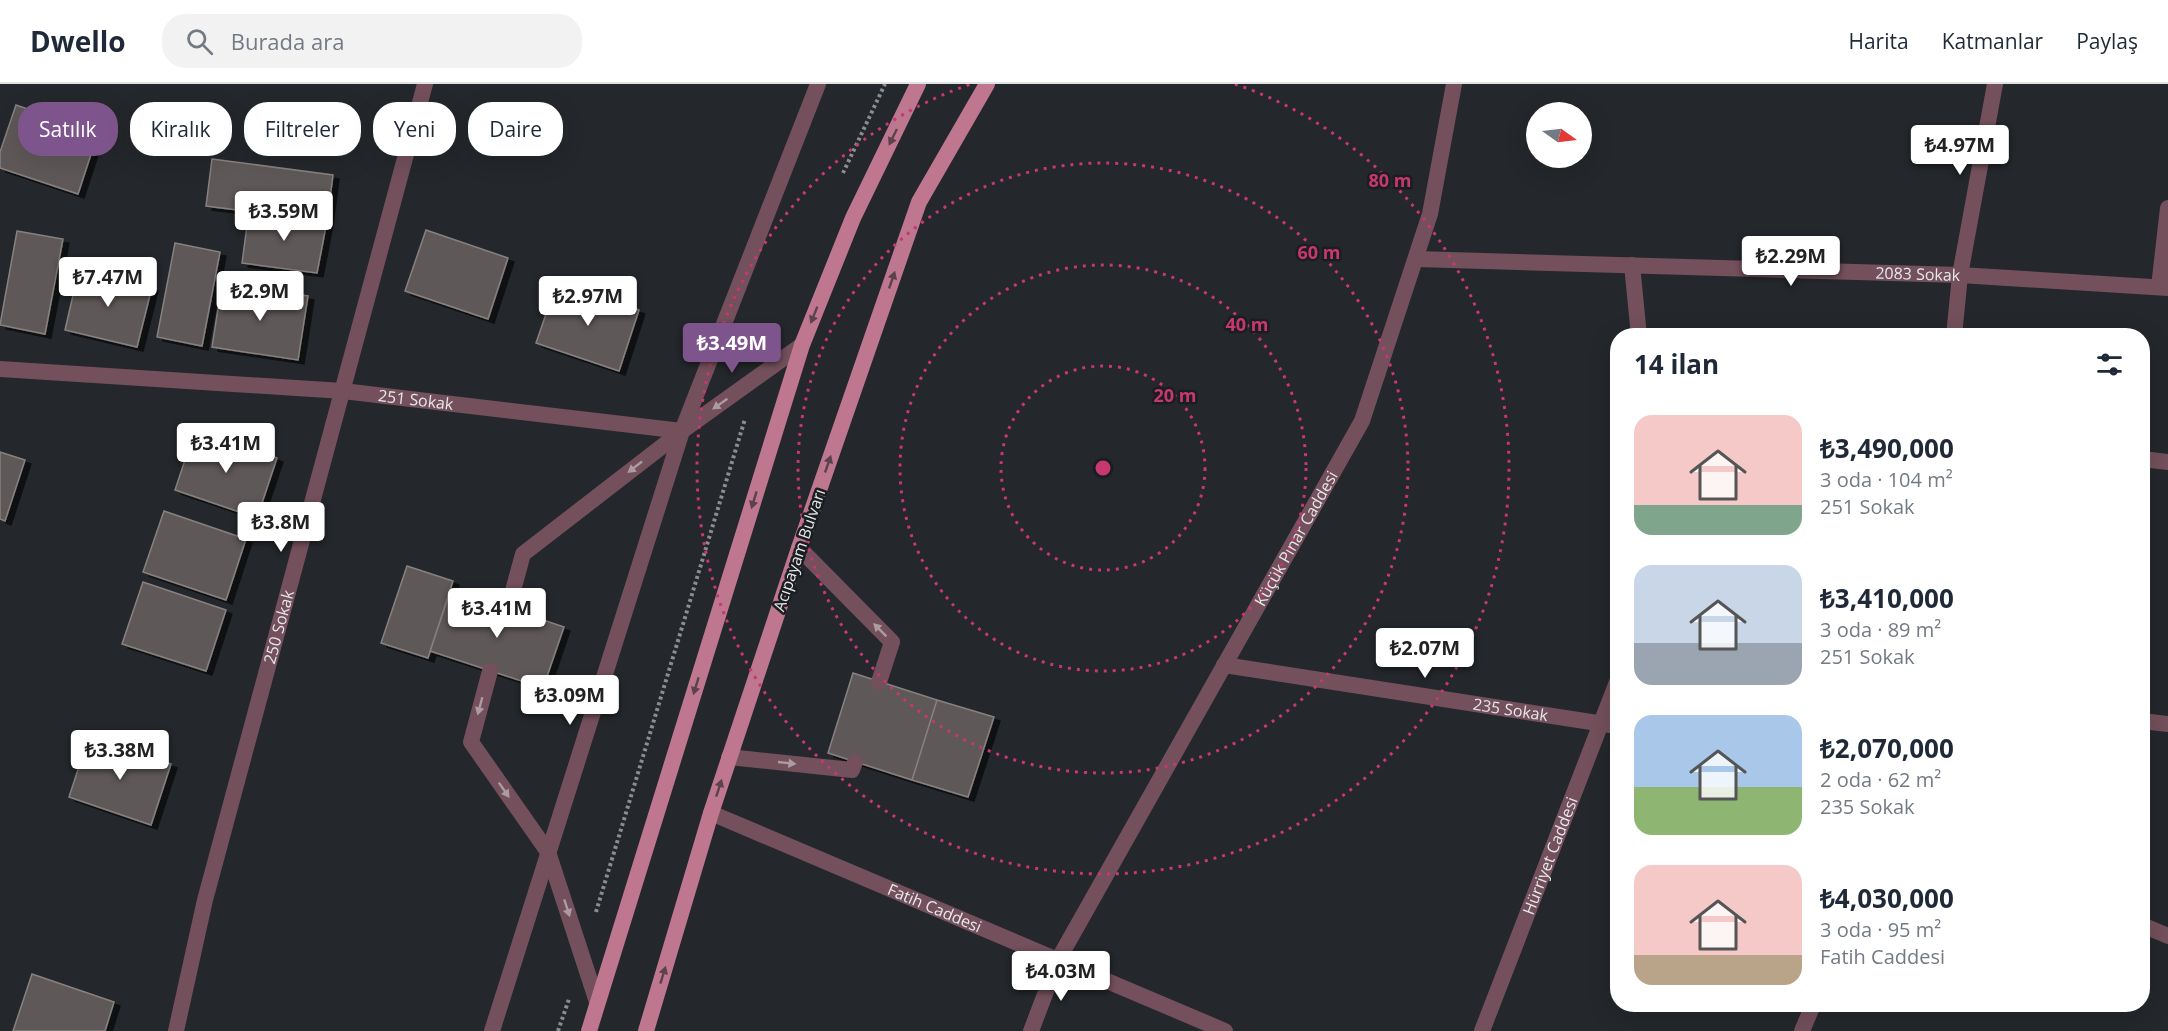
<!DOCTYPE html>
<html lang="tr">
<meta charset="utf-8">
<style>
:root{--surface:#fff;--page:#f2f2f3;--text:#1f2937;--muted:#747a83;--line:#e0e1e3;--accent:#7d558c}
body{margin:0;font-family:"Open Sans",sans-serif;background:var(--page);color:var(--text);height:100vh;display:flex;flex-direction:column;font-size:22px;white-space:nowrap}
*{box-sizing:border-box;margin:0}
p{font-size:20px;color:var(--muted)}
.icon{flex:none;width:33px;height:33px;fill:none;stroke:currentColor;stroke-width:2;stroke-linecap:round;stroke-linejoin:round}
.map{position:relative;flex:1;overflow:hidden}
.drawer{position:absolute;left:1610px;top:244px;width:540px;height:684px;display:flex;flex-direction:column;background:var(--surface);border-radius:24px;box-shadow:0 6px 24px #0002}
.drawer>*{flex:none}
.guide{position:absolute;left:18px;top:18px;width:570px;height:54px;display:flex;gap:12px}
.needle{width:39px;rotate:104deg}
.buttons{position:absolute;left:1526px;top:18px;display:grid;gap:12px}
.buttons a{display:grid;place-items:center;width:66px;height:66px;border-radius:50%;background:var(--surface);box-shadow:0 6px 24px #0002;font-size:30px}
.price{position:absolute;translate:-50% -51px;padding:0 14px;border-radius:6px;background:#fff;color:#222;font-size:20px;line-height:39px;filter:drop-shadow(0 2px 3px #0008)}
.price::after{content:'';position:absolute;left:50%;top:36px;width:18px;height:14px;margin-left:-9px;background:inherit;clip-path:polygon(0 0,100% 0,50% 100%)}
.price.on{background:var(--accent);color:#fff}
ul{padding:0;list-style:none}
li{display:flex;align-items:center;gap:18px;height:150px;padding:0 24px}
li span{display:grid;place-items:center;flex:none;width:168px;height:120px;border-radius:18px;color:#555}
li>.icon{margin-inline-start:auto}
span .icon{width:72px;height:72px;fill:#fffc;stroke-width:1}
li b{font-size:26px}
h2{display:flex;justify-content:space-between;align-items:center;height:72px;padding:0 24px;font-size:26px}
.chip{padding:0 21px;border-radius:24px;background:var(--surface);box-shadow:0 6px 24px #0002;font-size:21px;line-height:54px}
.chip.on{background:var(--accent);color:#fff}
header{display:flex;align-items:center;gap:36px;box-sizing:border-box;height:84px;padding:0 30px;background:var(--surface);border-bottom:2px solid var(--line)}
header strong{font-size:28px}
nav{display:flex;gap:33px;margin-inline-start:auto;font-size:21px}
.search{width:420px;height:54px;background:var(--page);display:flex;align-items:center;gap:15px;box-sizing:border-box;padding:0 21px;border-radius:24px;color:var(--muted);font-size:22px}
.map>svg:first-child{display:block}
.building{fill:#5f5958;stroke:#878180;stroke-width:1.5;filter:url(#shadow)}
.lines{fill:none;stroke-linecap:round;stroke-linejoin:round}
.path{stroke:#8b8d90;stroke-width:4;stroke-dasharray:3 3;stroke-linecap:butt}
.service{stroke:#73505b;stroke-width:16}
.minor{stroke:#73505b;stroke-width:16}
.tertiary{stroke:#73505b;stroke-width:16}
.primary{stroke:#be778e;stroke-width:16}
.oneway{fill:#5c424d}
.oneway2{fill:#ac9ca2}
.ring{fill:none;stroke:#c73770;stroke-width:3;stroke-dasharray:3 6}
.labels{text-anchor:middle;dominant-baseline:central;stroke-width:5;stroke-linejoin:round;paint-order:stroke}
.street-label{font-size:16px;fill:#e6e8ea;stroke:#1b1e21}
.centre{fill:#c73770;stroke:#1b1e21;stroke-width:3}
.ring-label{font-size:18px;text-anchor:middle;font-weight:bold;fill:#c73770;stroke:#1b1e21;stroke-width:5;stroke-linejoin:round;paint-order:stroke}
</style>
<header>
<strong>Dwello</strong>
<div class="search"><svg class="icon" aria-label="search" viewBox="0 0 24 24"><circle cx="10" cy="10" r="6"/><path d="M15 15l6 6"/></svg>Burada ara</div>
<nav><a>Harita</a><a>Katmanlar</a><a>Paylaş</a></nav>
</header>
<div class="map">
<svg width="2168" height="947" viewBox="0 0 2168 947">
<defs>
<filter id="shadow"><feDropShadow dx="6" dy="4" stdDeviation="0" flood-color="#0009"/></filter>
</defs>
<rect width="100%" height="100%" fill="#24272b"/>
<path class="building" d="M16 21 98 49 78 110 0 84V68Z
M212 75 333 91 327 137 206 122Z
M249 127 327 137 317 189 242 179Z
M426 146 508 174 488 235 405 207Z
M17 147 63 155 45 250 0 241Z
M175 159 220 168 202 262 157 253Z
M79 185 152 203 137 263 65 246Z
M557 198 639 226 619 287 536 259Z
M222 199 308 212 298 276 212 263Z
M195 346 277 374 257 434 175 406Z
M0 368 25 376 5 437 0 435Z
M164 427 246 455 226 516 143 488Z
M407 482 453 497 428 574 381 559Z
M143 498 226 526 206 587 122 560Z
M451 505 564 543 543 604 430 567Z
M853 589 937 616 912 696 828 669Z
M937 616 994 633 968 713 912 696Z
M89 652 171 680 151 741 69 713Z
M32 890 114 918 105 947H13Z"/>
<g class="lines">
<path class="path" d="M843 89 885 0
M596 828 745 335
M558 947 569 915"/>
<path class="service" d="M799 464 892 558 879 598
M508 525 523 470 682 347
M490 587 471 658 548 768
M729 673 852 686 855 678"/>
<g class="minor">
<path id="s1" d="M1416 175 1960 191 2168 204"/>
<path d="M1632 181 1639 252"/>
<path d="M2159 203 2168 124"/>
<path d="M1954 252 1960 191 1995 0"/>
<path id="s2" d="M0 285 343 307 682 347 802 261"/>
<path d="M2142 375 2168 378"/>
<path id="s3" d="M1224 581 1617 642"/>
<path d="M2142 637 2168 640"/>
<path d="M548 768 597 918"/>
<path d="M2142 841 2168 852"/>
<path id="s4" d="M176 947 205 816 425 0"/>
<path d="M492 947 682 347 818 0"/>
<path id="s5" d="M1482 947 1617 598"/>
<path d="M1802 947 1813 921"/>
</g>
<g class="tertiary">
<path id="s6" d="M711 729 1225 947"/>
<path id="s7" d="M1031 947 1058 876 1362 337 1430 130 1454 0"/>
</g>
<path class="primary" d="M589 947 802 261 853 134 918 0
M646 947 711 729 799 464 919 118 987 0"/>
</g>
<defs><path id="oneway-solid" d="M-6-.8H1V-3.2L6.5 0L1 3.2V.8H-6Z" transform="scale(1.5)"/></defs>
<g class="oneway">
<use href="#oneway-solid" transform="translate(893 53) rotate(116)"/>
<use href="#oneway-solid" transform="translate(892 196) rotate(-71)"/>
<use href="#oneway-solid" transform="translate(814 231) rotate(112)"/>
<use href="#oneway-solid" transform="translate(828 380) rotate(-71)"/>
<use href="#oneway-solid" transform="translate(754 416) rotate(107)"/>
<use href="#oneway-solid" transform="translate(696 602) rotate(107)"/>
<use href="#oneway-solid" transform="translate(719 704) rotate(-72)"/>
<use href="#oneway-solid" transform="translate(663 891) rotate(-73)"/>
</g>
<g class="oneway2">
<use href="#oneway-solid" transform="translate(720 320) rotate(145)"/>
<use href="#oneway-solid" transform="translate(635 383) rotate(142)"/>
<use href="#oneway-solid" transform="translate(880 546) rotate(-135)"/>
<use href="#oneway-solid" transform="translate(480 622) rotate(105)"/>
<use href="#oneway-solid" transform="translate(787 679) rotate(6)"/>
<use href="#oneway-solid" transform="translate(504 706) rotate(55)"/>
<use href="#oneway-solid" transform="translate(567 824) rotate(72)"/>
</g>
<g class="ring">
<circle cx="1103" cy="384" r="102"/>
<circle cx="1103" cy="384" r="203"/>
<circle cx="1103" cy="384" r="305"/>
<path d="M1235 0A406 406 0 1 1 971 0"/>
</g>
<g class="labels">
<g class="street-label">
<text stroke="none"><textPath href="#s1" startOffset="502">2083 Sokak</textPath></text>
<text stroke="none"><textPath href="#s2" startOffset="417">251 Sokak</textPath></text>
<text stroke="none"><textPath href="#s7" startOffset="560">Küçük Pınar Caddesi</textPath></text>
<text transform="translate(799 466) rotate(-71)">Acıpayam Bulvarı</text>
<text stroke="none"><textPath href="#s4" startOffset="417">250 Sokak</textPath></text>
<text stroke="none"><textPath href="#s3" startOffset="290">235 Sokak</textPath></text>
<text stroke="none"><textPath href="#s5" startOffset="188">Hürriyet Caddesi</textPath></text>
<text stroke="none"><textPath href="#s6" startOffset="243">Fatih Caddesi</textPath></text>
</g>
</g>
<circle cx="1103" cy="384" r="9" class="centre"/>
<g class="ring-label">
<text x="1390" y="103">80 m</text>
<text x="1319" y="175">60 m</text>
<text x="1247" y="247">40 m</text>
<text x="1175" y="318">20 m</text>
</g>
</svg>
<div class="buttons">
<a><svg class="needle" viewBox="-14 -14 28 28"><path d="M0-13l5 13h-10z" fill="#e53935"/><path d="M0 13l5-13h-10z" fill="#747a83"/></svg></a>
</div>
<b class="price" style="left:1960px;top:92px">₺4.97M</b>
<b class="price" style="left:284px;top:158px">₺3.59M</b>
<b class="price" style="left:1791px;top:203px">₺2.29M</b>
<b class="price" style="left:108px;top:224px">₺7.47M</b>
<b class="price" style="left:260px;top:238px">₺2.9M</b>
<b class="price" style="left:588px;top:243px">₺2.97M</b>
<b class="price on" style="left:732px;top:290px">₺3.49M</b>
<b class="price" style="left:226px;top:390px">₺3.41M</b>
<b class="price" style="left:281px;top:469px">₺3.8M</b>
<b class="price" style="left:497px;top:555px">₺3.41M</b>
<b class="price" style="left:1425px;top:595px">₺2.07M</b>
<b class="price" style="left:570px;top:642px">₺3.09M</b>
<b class="price" style="left:120px;top:697px">₺3.38M</b>
<b class="price" style="left:1061px;top:918px">₺4.03M</b>
<div class="guide">
<a class="chip on">Satılık</a>
<a class="chip">Kiralık</a>
<a class="chip">Filtreler</a>
<a class="chip">Yeni</a>
<a class="chip">Daire</a>
</div>
<section class="drawer">
<h2>14 ilan<svg class="icon" aria-label="filters" viewBox="0 0 24 24"><path d="M4 7h16M4 17h16"/><circle cx="9" cy="7" r="2"/><circle cx="15" cy="17" r="2"/></svg></h2>
<ul>
<li><span style="background:linear-gradient(#f6c9c9 75%,#7fa58c 0)"><svg class="icon" aria-label="home" viewBox="0 0 24 24"><path d="M3 11l9-7 9 7M6 9v11h12V9"/></svg></span><div><b>₺3,490,000</b><p>3 oda · 104 m²</p><p>251 Sokak</p></div></li>
<li><span style="background:linear-gradient(#c9d6e8 65%,#9aa5b1 0)"><svg class="icon" aria-label="home" viewBox="0 0 24 24"><path d="M3 11l9-7 9 7M6 9v11h12V9"/></svg></span><div><b>₺3,410,000</b><p>3 oda · 89 m²</p><p>251 Sokak</p></div></li>
<li><span style="background:linear-gradient(#a9c7e8 60%,#8fb573 0)"><svg class="icon" aria-label="home" viewBox="0 0 24 24"><path d="M3 11l9-7 9 7M6 9v11h12V9"/></svg></span><div><b>₺2,070,000</b><p>2 oda · 62 m²</p><p>235 Sokak</p></div></li>
<li><span style="background:linear-gradient(#f6c9c9 75%,#b9a48a 0)"><svg class="icon" aria-label="home" viewBox="0 0 24 24"><path d="M3 11l9-7 9 7M6 9v11h12V9"/></svg></span><div><b>₺4,030,000</b><p>3 oda · 95 m²</p><p>Fatih Caddesi</p></div></li>
</ul>
</section>
</div>
